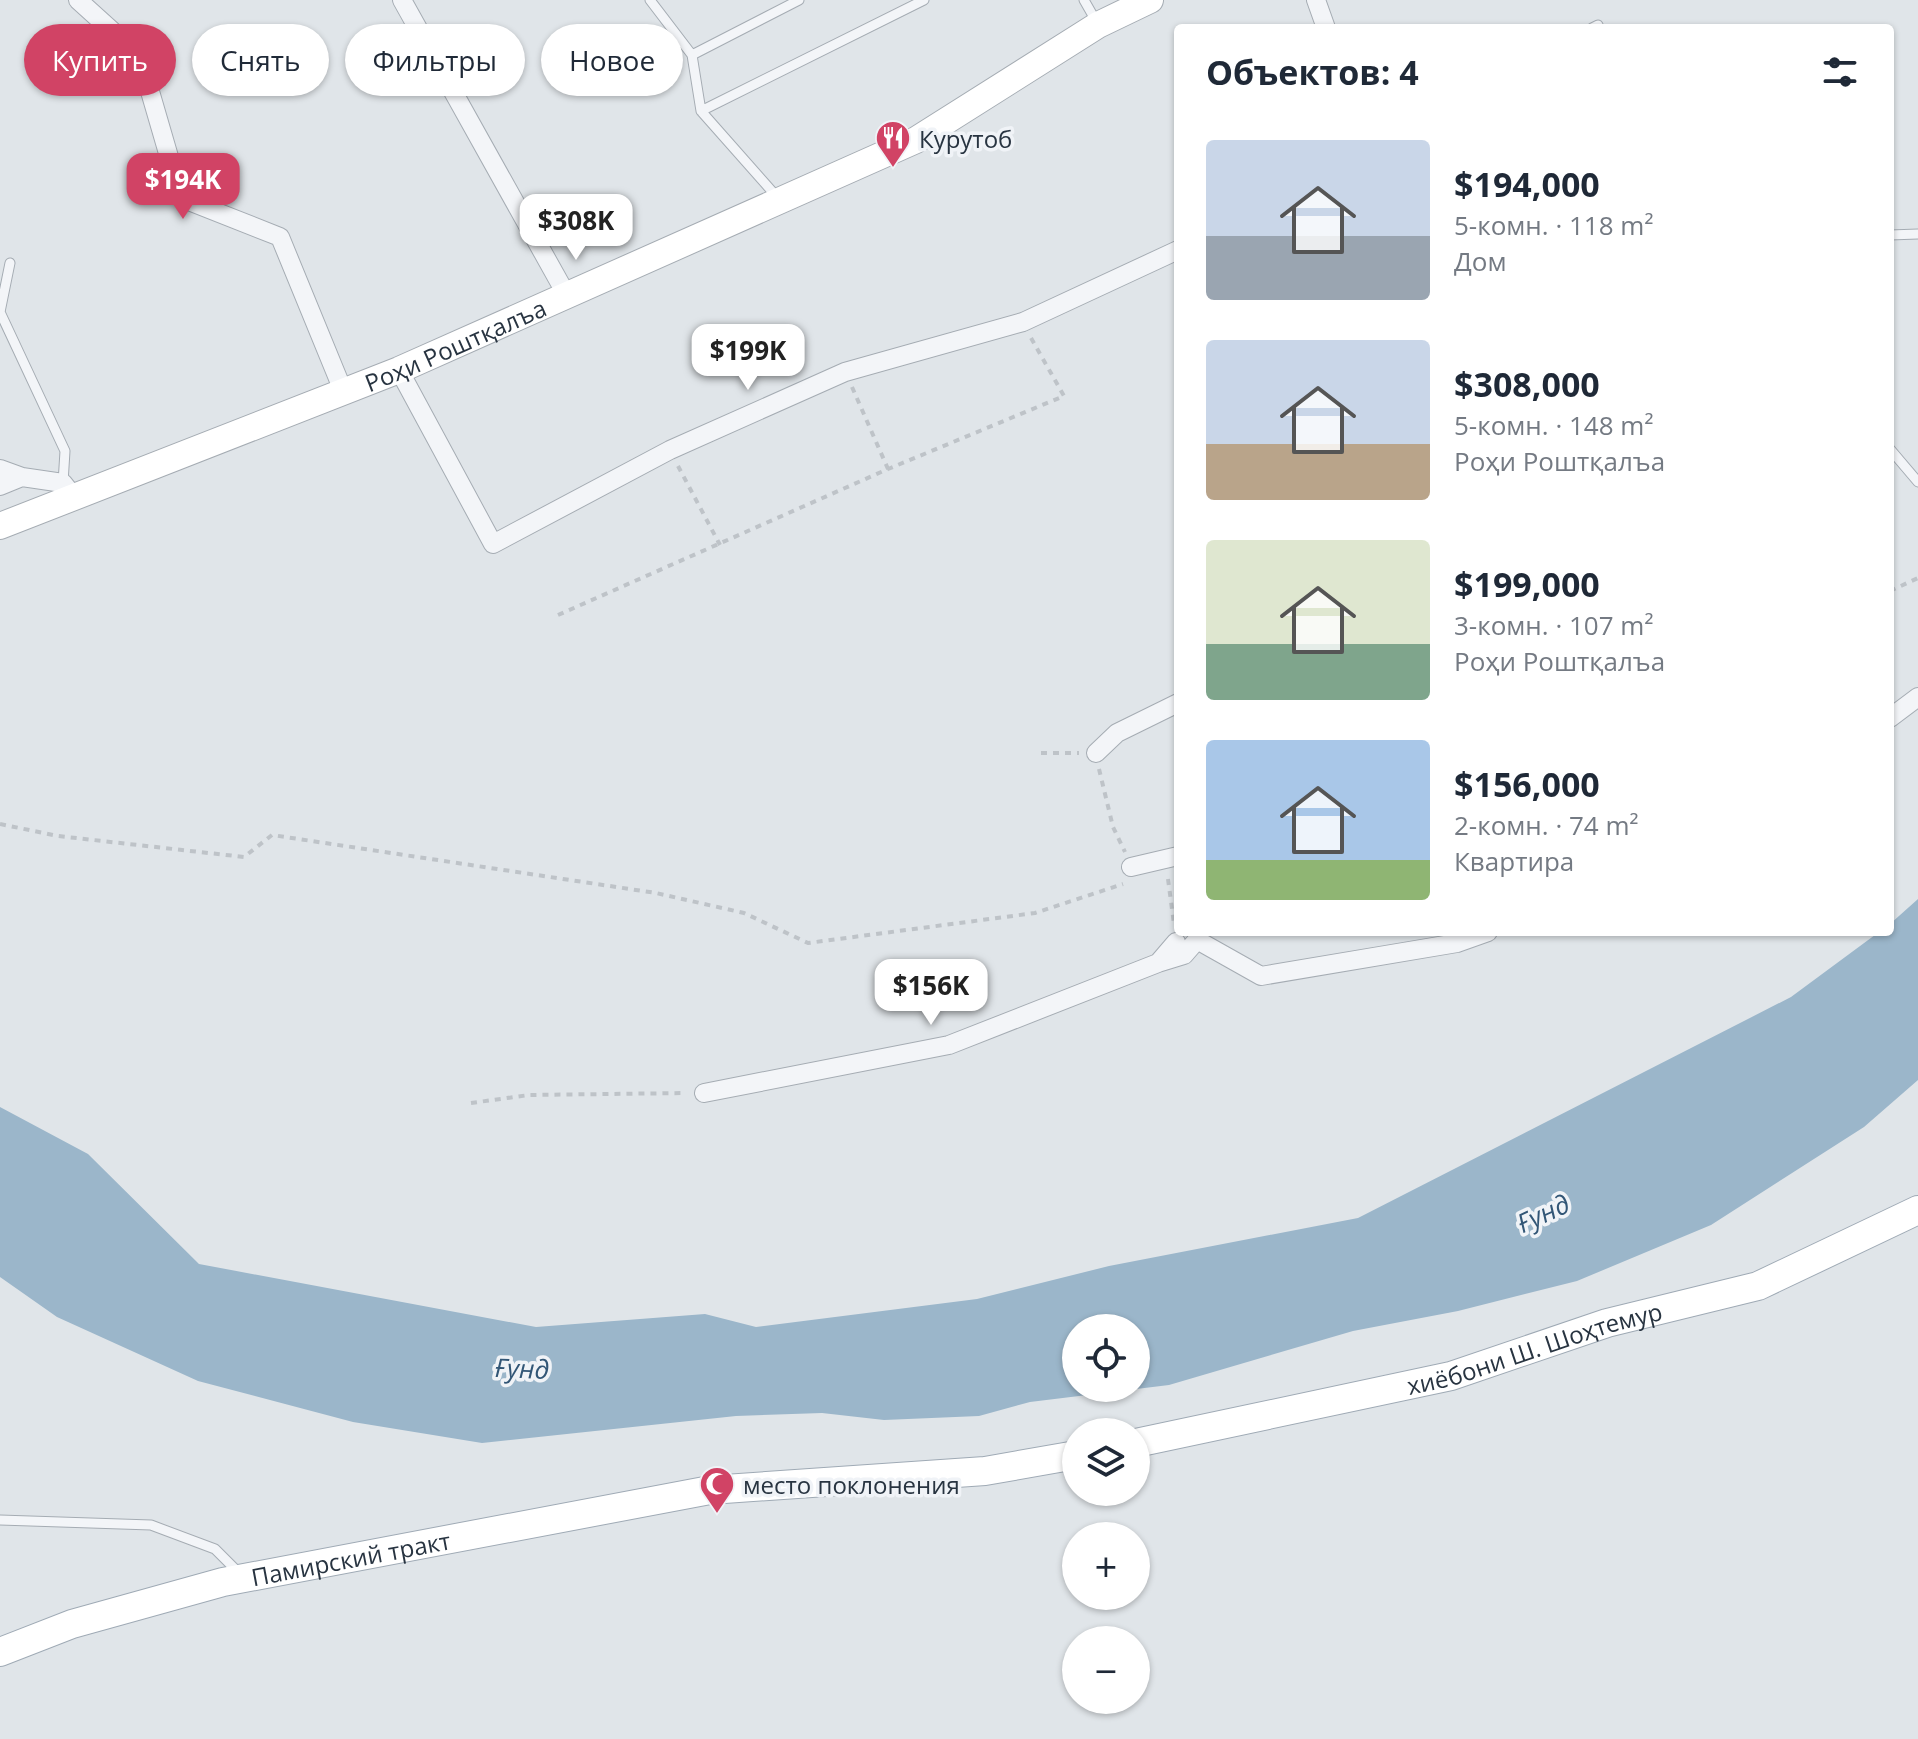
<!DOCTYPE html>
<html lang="ru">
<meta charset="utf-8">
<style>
:root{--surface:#fff;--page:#f6f6f7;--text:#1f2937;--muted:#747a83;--accent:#d14365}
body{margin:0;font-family:"Open Sans",sans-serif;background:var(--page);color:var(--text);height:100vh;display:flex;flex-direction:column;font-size:30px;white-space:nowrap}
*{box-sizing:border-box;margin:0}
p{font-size:26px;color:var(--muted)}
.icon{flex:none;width:44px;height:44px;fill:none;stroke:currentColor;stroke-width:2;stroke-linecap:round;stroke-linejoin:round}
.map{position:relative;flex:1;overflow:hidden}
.sheet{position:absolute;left:1174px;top:24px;width:720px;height:912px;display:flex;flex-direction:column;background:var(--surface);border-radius:8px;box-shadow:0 2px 6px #0004}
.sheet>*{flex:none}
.guide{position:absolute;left:24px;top:24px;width:760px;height:72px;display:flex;gap:16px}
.tools{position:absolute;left:1062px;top:1314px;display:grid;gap:16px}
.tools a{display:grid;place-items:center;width:88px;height:88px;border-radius:50%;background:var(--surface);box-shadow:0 2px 6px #0004;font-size:40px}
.price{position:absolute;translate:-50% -68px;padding:0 18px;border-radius:16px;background:#fff;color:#222;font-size:26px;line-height:52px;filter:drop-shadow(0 2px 4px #0008)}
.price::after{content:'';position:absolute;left:50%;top:48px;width:24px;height:18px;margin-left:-12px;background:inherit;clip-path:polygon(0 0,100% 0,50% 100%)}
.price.active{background:var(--accent);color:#fff}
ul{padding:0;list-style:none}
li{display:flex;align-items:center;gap:24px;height:200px;padding:0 32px}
li span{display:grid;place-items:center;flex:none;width:224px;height:160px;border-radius:8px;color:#555}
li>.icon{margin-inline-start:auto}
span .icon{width:96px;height:96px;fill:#fffc;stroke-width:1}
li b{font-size:34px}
h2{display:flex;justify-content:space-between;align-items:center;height:96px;padding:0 32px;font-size:34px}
.pill{padding:0 28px;border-radius:36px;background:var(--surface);box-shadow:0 2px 6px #0004;font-size:28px;line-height:72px}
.pill.active{background:var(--accent);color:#fff}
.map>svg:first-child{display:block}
.water{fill:#9bb6ca;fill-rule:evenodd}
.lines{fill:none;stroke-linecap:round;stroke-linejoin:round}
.service-casing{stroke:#a5acb3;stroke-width:11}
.minor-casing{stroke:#a5acb3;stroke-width:20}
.secondary-casing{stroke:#a5acb3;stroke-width:28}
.primary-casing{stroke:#9faab5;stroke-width:30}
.path{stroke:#bec3c8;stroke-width:4;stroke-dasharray:6 6;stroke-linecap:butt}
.service{stroke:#f3f5f8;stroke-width:9}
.minor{stroke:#f3f5f8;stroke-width:18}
.secondary{stroke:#fff;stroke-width:26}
.primary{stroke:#fff;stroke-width:28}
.labels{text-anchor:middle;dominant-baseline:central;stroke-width:7;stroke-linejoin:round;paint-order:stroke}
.poi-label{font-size:24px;fill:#283441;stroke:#f0f3f7;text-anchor:start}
.street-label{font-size:24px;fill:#283441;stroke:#f0f3f7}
.water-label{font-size:26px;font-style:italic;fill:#325676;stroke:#f0f3f7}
</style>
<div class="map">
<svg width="1918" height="1739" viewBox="0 0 1918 1739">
<rect width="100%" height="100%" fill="#e0e5e9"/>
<path class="water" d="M1918 899V1080L1864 1127 1711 1225 1577 1281 1458 1311 1353 1331 1169 1385 1030 1402 979 1416 884 1420 822 1413 736 1416 482 1443 353 1422 198 1381 57 1317 0 1277V1107L88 1154 199 1264 536 1327 705 1314 756 1327 977 1299 1109 1266 1358 1218 1791 997 1879 932H1890V924ZM1076 1328H1136V1388H1076Z"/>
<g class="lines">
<defs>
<path id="service" d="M650 0 692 55 701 111 777 197
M1084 0 1096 21
M1592 28 1598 25 1599 28
M692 55 799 0
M701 111 924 0
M1890 235 1918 234
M10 263 0 312 65 451 63 483
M1890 449 1918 482
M0 1520 151 1525 215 1549 239 1573"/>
<path id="minor" d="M78 0 131 48 149 88 181 198 280 237 344 393
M402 0 566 294
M1316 0 1326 28
M399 370 493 544 670 450 845 372 1023 322 1178 250
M0 469 22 477 63 483 75 498
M0 486 22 477
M1890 718 1918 697
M1096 753 1117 733 1178 703
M1131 867 1178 856
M1176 942 1158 963 1184 955 1197 940 1261 976 1457 943 1488 932
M704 1093 949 1045 1158 963"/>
<g id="secondary">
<path id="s1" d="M0 526 399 370 916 140 1098 25 1150 0"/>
</g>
<g id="primary">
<path id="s2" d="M1136 1443 1451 1376 1607 1323 1758 1286 1918 1210"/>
<path id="s3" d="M0 1652 72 1624 223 1582 710 1490 985 1471 1076 1455"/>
</g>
</defs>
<use href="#service" class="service-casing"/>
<use href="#minor" class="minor-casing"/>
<use href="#secondary" class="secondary-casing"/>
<use href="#primary" class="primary-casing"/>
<path class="path" d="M852 387 888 469
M678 466 720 545
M1890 591 1918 578
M558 615 888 469 1064 396 1031 338
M1041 753H1079
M1099 769 1113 827 1125 852
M0 824 58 836 244 857 272 835 656 893 744 913 808 943 1035 913 1123 884
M1168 879 1174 924
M471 1103 529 1095 686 1093"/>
<use href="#service" class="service"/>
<use href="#minor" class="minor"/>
<use href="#secondary" class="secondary"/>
<use href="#primary" class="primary"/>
</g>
<defs>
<symbol id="restaurant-pin" viewBox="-11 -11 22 30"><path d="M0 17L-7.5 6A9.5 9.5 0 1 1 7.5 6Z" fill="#d14365" stroke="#f0f3f7"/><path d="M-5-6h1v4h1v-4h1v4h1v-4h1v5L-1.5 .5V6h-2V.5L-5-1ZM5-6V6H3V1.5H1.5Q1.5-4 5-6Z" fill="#fff"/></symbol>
<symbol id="mosque-pin" viewBox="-11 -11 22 30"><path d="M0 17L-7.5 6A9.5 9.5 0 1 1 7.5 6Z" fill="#d14365" stroke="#f0f3f7"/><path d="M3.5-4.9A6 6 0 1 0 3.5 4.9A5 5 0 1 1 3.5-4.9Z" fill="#fff"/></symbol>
</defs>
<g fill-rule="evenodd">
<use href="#restaurant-pin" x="873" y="118" width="40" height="54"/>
<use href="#mosque-pin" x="697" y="1464" width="40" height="54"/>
</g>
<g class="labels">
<g class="poi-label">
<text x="919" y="138">Курутоб</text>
<text x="743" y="1484">место поклонения</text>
</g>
<g class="street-label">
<text stroke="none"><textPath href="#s1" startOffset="490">Роҳи Роштқалъа</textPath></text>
<text stroke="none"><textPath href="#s2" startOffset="410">хиёбони Ш. Шоҳтемур</textPath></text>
<text stroke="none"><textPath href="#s3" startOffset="364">Памирский тракт</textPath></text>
</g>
<g class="water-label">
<text transform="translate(1543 1213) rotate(-25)">Ғунд</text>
<text transform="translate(522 1368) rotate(2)">Ғунд</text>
</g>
</g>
</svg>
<div class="tools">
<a><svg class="icon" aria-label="locate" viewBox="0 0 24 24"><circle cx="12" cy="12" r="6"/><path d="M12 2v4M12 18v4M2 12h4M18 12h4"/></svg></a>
<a><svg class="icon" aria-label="layers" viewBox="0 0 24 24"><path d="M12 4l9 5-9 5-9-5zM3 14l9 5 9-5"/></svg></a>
<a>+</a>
<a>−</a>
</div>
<b class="price active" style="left:183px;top:221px">$194K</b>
<b class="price" style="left:576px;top:262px">$308K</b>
<b class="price" style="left:748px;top:392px">$199K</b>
<b class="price" style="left:931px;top:1027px">$156K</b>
<div class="guide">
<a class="pill active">Купить</a>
<a class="pill">Снять</a>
<a class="pill">Фильтры</a>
<a class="pill">Новое</a>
</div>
<section class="sheet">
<h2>Объектов: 4<svg class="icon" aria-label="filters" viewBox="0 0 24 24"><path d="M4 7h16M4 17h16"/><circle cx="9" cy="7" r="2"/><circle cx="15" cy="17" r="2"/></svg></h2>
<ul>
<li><span style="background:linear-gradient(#c9d6e8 60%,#9aa5b1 0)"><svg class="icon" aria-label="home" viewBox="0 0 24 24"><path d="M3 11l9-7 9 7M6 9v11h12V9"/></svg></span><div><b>$194,000</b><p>5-комн. · 118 m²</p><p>Дом</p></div></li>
<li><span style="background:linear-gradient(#c9d6e8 65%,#b9a48a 0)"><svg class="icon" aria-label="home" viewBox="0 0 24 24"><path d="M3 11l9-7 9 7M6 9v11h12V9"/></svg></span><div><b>$308,000</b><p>5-комн. · 148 m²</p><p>Роҳи Роштқалъа</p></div></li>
<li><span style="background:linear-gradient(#dfe7d0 65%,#7fa58c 0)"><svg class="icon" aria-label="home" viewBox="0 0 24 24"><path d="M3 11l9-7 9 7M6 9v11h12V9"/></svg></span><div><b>$199,000</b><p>3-комн. · 107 m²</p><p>Роҳи Роштқалъа</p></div></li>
<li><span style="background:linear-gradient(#a9c7e8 75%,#8fb573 0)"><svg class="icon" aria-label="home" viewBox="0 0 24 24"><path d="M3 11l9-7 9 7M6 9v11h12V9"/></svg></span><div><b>$156,000</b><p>2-комн. · 74 m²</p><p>Квартира</p></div></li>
</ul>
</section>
</div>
